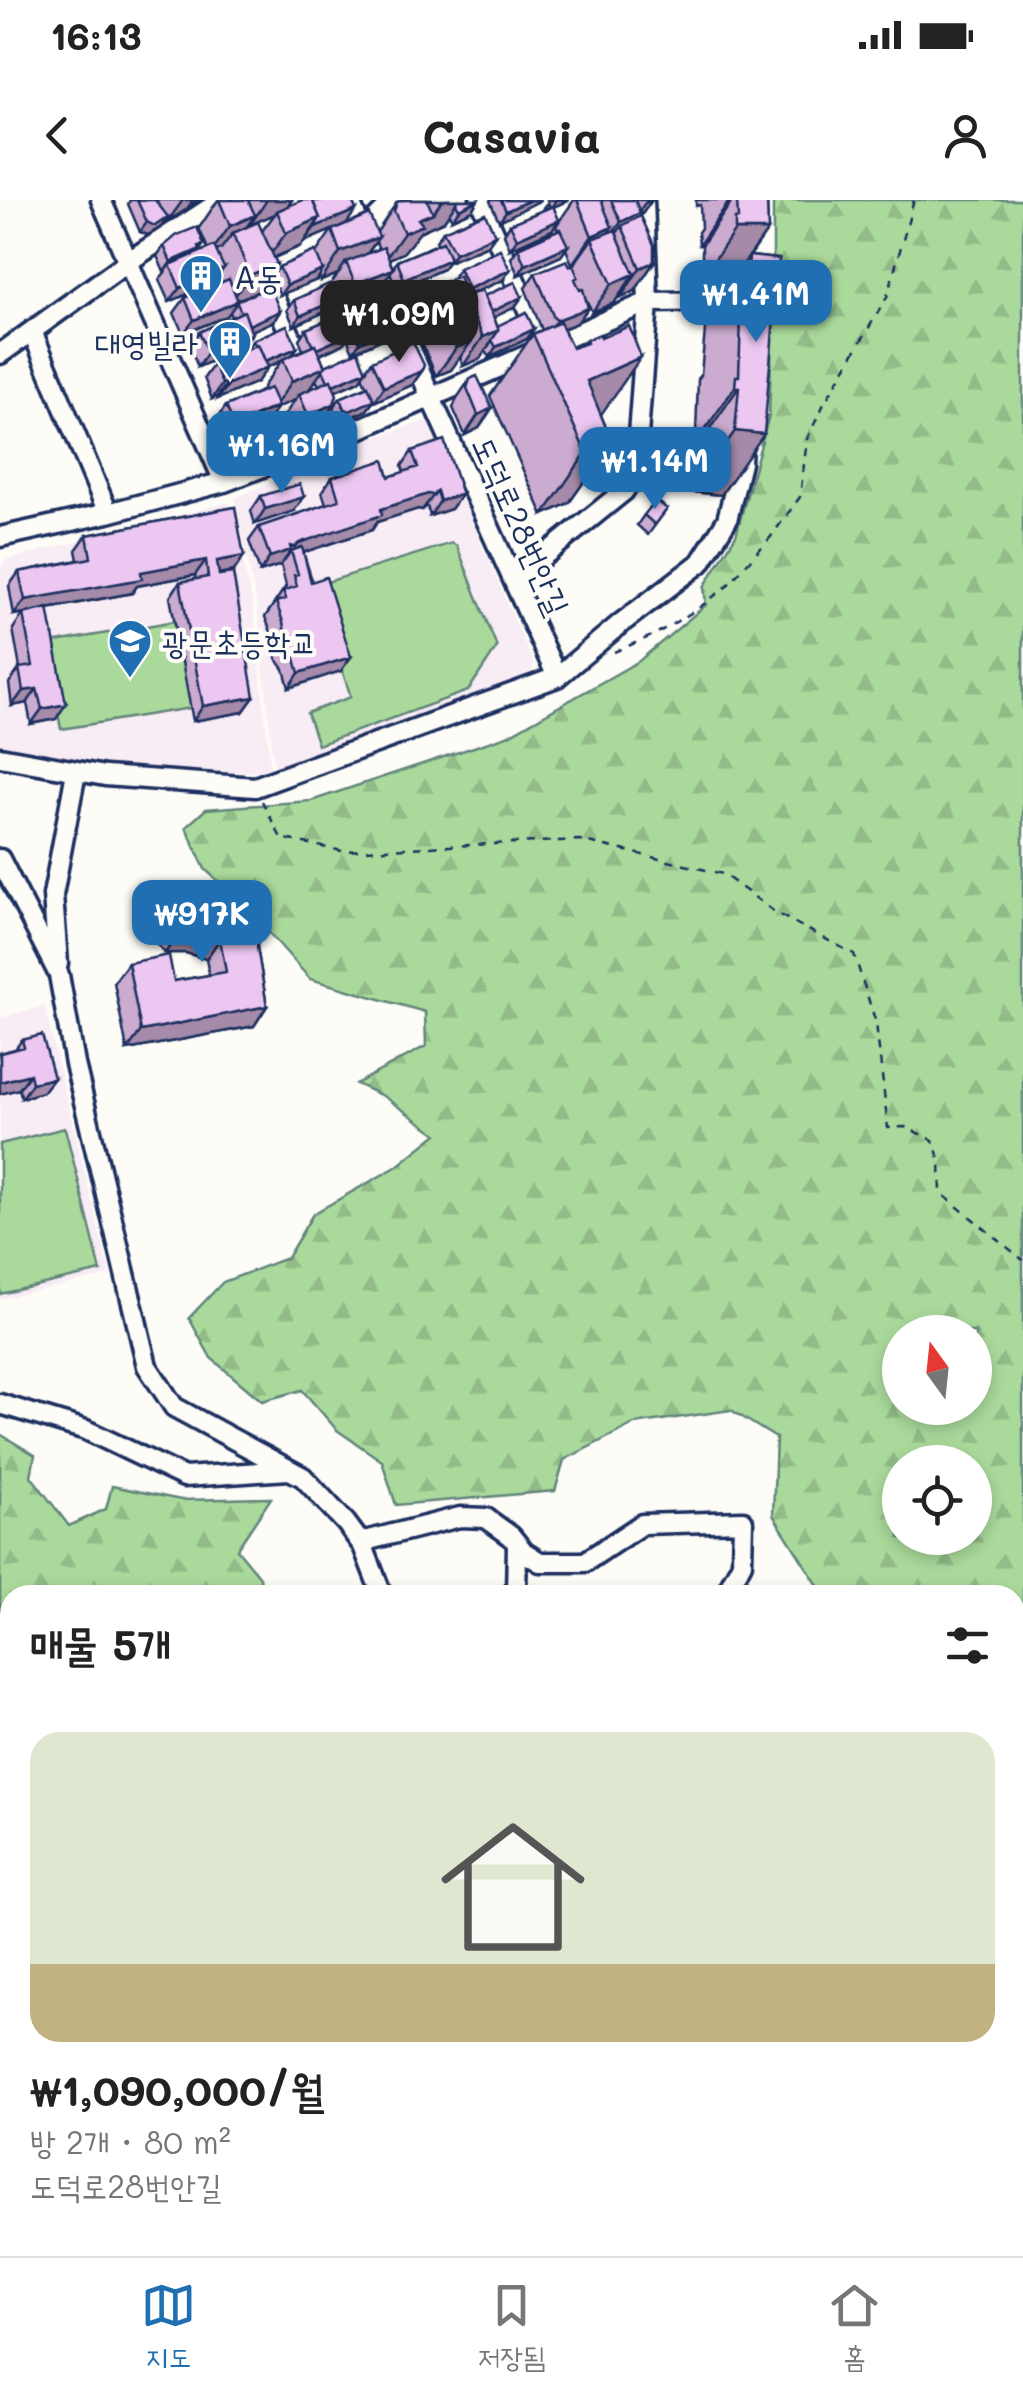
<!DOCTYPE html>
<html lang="ko">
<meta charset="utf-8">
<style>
:root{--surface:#fff;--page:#f6f6f6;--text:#222;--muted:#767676;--line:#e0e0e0;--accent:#1f6fb2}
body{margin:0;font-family:Mali,"Poor Story",sans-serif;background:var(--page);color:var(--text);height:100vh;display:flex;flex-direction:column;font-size:38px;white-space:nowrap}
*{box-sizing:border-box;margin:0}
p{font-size:32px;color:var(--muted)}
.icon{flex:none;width:55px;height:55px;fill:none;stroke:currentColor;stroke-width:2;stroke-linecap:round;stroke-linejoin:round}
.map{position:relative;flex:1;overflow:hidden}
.panel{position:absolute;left:0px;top:1385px;width:1025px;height:672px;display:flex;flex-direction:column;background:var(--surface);border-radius:30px 30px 0 0;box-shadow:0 5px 15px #0003}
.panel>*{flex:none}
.needle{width:65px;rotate:345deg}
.buttons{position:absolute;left:882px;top:1115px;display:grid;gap:20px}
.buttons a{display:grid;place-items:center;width:110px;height:110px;border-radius:50%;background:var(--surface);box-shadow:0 5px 15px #0003;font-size:50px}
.price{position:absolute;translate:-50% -85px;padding:0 22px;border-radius:20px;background:var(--accent);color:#fff;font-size:32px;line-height:65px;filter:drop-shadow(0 2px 5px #0008)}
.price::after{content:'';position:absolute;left:50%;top:60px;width:30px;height:22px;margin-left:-15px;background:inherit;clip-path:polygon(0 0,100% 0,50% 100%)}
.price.current{background:#222;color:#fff}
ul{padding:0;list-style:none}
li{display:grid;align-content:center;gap:20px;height:530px;padding:0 30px}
li span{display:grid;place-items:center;height:310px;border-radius:30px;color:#555}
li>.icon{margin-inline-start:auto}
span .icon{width:180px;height:180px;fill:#fffc;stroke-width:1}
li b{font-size:42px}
h2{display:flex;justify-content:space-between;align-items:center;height:120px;padding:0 30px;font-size:42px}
.status{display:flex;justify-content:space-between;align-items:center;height:70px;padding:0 50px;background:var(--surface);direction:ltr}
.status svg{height:28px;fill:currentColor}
header{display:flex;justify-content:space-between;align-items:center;height:130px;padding:0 30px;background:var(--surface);font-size:45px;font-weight:700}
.tab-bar{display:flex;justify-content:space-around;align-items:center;height:140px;border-top:2px solid var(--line);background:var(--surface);font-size:28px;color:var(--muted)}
.tab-bar a{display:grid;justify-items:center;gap:5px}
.tab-bar .current{color:var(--accent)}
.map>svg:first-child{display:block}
.built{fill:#f8ecf5}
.forest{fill:url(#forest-firs);stroke:#62847c;stroke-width:2.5;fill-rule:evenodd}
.park{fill:#aada9b;stroke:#62847c;stroke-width:2.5}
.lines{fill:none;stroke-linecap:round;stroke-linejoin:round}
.minor-casing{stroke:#1b2f5e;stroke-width:25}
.path{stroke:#1b2f5e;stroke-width:2.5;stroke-dasharray:8 8;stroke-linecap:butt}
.minor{stroke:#fdfcf7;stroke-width:18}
.wall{fill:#cbabcf;stroke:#1b2f5e;stroke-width:2.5;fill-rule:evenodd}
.shaded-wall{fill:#a58ba9;stroke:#1b2f5e;stroke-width:2.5}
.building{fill:#ecc7f1;stroke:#1b2f5e;stroke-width:2.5}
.labels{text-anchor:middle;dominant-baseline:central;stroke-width:8;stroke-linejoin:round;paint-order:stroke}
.poi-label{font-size:32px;fill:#1b2f5e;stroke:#fdfcf7;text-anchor:start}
.street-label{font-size:32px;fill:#1b2f5e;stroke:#fdfcf7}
</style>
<div class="status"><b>16:13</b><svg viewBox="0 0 49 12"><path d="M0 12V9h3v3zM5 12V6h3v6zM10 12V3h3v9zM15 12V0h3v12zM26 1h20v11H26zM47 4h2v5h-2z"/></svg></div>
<header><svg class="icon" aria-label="back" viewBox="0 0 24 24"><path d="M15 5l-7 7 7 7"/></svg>Casavia<svg class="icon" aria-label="person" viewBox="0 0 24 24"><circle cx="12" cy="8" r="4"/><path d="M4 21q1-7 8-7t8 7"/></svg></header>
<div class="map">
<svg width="1023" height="2056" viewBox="0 0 1023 2056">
<defs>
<pattern id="forest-firs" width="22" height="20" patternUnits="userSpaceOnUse" patternTransform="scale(2.5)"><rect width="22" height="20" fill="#aada9b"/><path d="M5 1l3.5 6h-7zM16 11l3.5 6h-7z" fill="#92bb88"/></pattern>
</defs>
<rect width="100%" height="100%" fill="#fdfcf7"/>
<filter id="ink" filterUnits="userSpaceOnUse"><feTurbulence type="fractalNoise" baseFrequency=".01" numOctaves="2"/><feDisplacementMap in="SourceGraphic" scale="20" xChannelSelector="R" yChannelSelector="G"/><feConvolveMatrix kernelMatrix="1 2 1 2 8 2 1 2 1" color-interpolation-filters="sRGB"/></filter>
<g filter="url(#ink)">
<path class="built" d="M428 220 534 465 530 477 307 566 275 574 257 406 235 298 367 240Z
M229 302 253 406 271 571 205 573 104 569 0 551V368L7 360Z
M44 806 110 1075 0 1099V818Z"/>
<path class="forest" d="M773 0H1023V1669L1015 1662V1395H824L773 1315 776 1238 731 1210 634 1224 564 1260 555 1291 396 1305 382 1261 337 1230 302 1190 262 1201 211 1158 189 1118 223 1082 287 1058 313 1014 396 967 437 934 383 896 356 884 426 846 425 812 310 779 247 708 205 669 186 627 206 609 311 601 507 536 639 461 706 405 704 387 736 335 769 215 773 108ZM900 1132H975V1208H900ZM900 1262H975V1338H900Z
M0 1234 35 1255 31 1276 69 1326 106 1309 112 1286 181 1300 271 1298 237 1349 260 1377 262 1395H10V1734L0 1730Z"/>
<path class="park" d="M452 343 457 346 497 447 468 491 318 545 307 513 351 497 314 386Z
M175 421 191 508 61 529 45 444Z
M65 928 101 1071 0 1094V944Z"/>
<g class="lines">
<defs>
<path id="minor" d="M101 0 224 282
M349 0 431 198 557 477
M480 0 545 149
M553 13 584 0
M363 32 395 0
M258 60 307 174
M32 131 108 313
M0 154 129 61 222 0
M0 337 108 313 224 282 336 239 648 102 741 101
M515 379 624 291 635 275 648 102 644 0
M0 557 105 576 255 587 557 477 620 424 700 363 727 320 741 263 742 244
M0 659 59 775 75 864 147 1166 174 1207 303 1277 346 1323 363 1346 382 1395
M58 764 53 695 76 572
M0 1204 86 1230 184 1277 289 1270
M361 1342 460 1317 486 1318 511 1336 524 1352 540 1362H585L642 1324 743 1321 742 1363 725 1395
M516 1395 517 1344
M0 1829 10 1828
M406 2056 408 2048"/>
</defs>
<use href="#minor" class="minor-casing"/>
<path class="path" d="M614 452 654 435 696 410 726 387 770 338 800 297 807 239 824 204 887 97 914 0
M262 601 281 638 342 651 580 640 723 674 776 713 854 754 876 823 888 928 905 927 933 940 940 961 941 993 1023 1060"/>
<use href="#minor" class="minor"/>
</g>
<path class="wall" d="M130 0H199L193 4 192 1 187 9 168 21 166 19 161 27 148 35 140 32 128 4Z
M218 0H292L287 7 377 32 397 2 403 0H478L472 10 452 19 449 13 444 21 421 31 403 53 389 59 393 68 397 61 438 44 436 41 443 31 495 35 488 45 448 62 443 69 397 89 390 72 373 97 335 112 332 106 329 110 294 126 287 110 294 100 330 85 338 74 321 81 319 76 317 80 280 95 272 77 279 67 316 53 332 30 304 41 301 46 274 58 277 64 257 92 280 111 274 121 251 131 242 148 198 167 189 146 199 132 232 117 230 112 227 116 183 134 174 113 185 98 222 82 219 75 213 83 169 102 159 80 166 71 164 72 157 56 164 46 204 44 198 53 208 49 199 28ZM275 14 262 31 247 27 249 24ZM376 42 379 49 367 54Z
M491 0H541L499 21 490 1Z
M547 0H569L553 7 559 20 552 30 510 49 504 34 510 24 550 7Z
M574 0H652L640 17 654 62 635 91 621 97 620 95 614 103 592 112 584 95 588 108 577 123 563 129 572 148 583 144 586 140 601 215 612 242 569 303 543 315 490 196 533 134 542 130 525 88 535 73 570 66 575 63 572 64 566 49 561 56 518 75 511 58 518 48 558 30 556 26Z
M696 0H767L768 30 750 56 779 59 721 295 692 292 696 249 692 248 694 237 696 233 698 179 701 175 706 118 732 80 700 81V69L702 65V45H699L698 32 701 28 700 5 696 6Z
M459 68 503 80 464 97 459 104 455 106 457 109 465 97 484 96 515 107 494 117 497 126 527 139 489 157 485 150 480 159 463 166 460 157 451 170 436 176 419 136 436 113 421 119 414 101 421 91 452 79Z
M350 120 401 124 394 134 353 152 347 138 343 144 320 155 325 166 366 170 372 161 422 171 412 185 374 201 367 210 343 221 337 219 333 208 340 198 367 187 362 176 359 181 336 191 334 204 314 232 288 243 287 240 282 247 247 262 244 260 238 245 245 235 281 220 295 200 278 207 271 216 228 235 219 216 226 206 264 190 263 187 281 161 268 167 257 182 218 199 217 197 212 199 204 178 214 164 246 149 253 140 292 155 303 150 299 139 306 129 346 125ZM316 180 319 185 309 190Z
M470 179 492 208 479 228 465 235 453 208 457 198Z
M412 251 462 294 451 309 430 316 427 306 422 310 418 309 377 322 372 330 303 352 341 471 289 488 284 469 276 458 273 437 265 417 286 386 281 365 283 361 281 365 260 372 249 341 259 327 326 304 322 292 332 277H389L404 272 402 266Z
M261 296 294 311 255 324 251 311Z
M235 307 234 371 219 374 254 497 243 512 193 521 170 397 180 382 196 379 195 375 137 386 132 393 48 409 56 519 31 524 27 503 12 506 9 483 20 468 13 429 23 414 40 410 14 415 9 386 19 372 78 360 76 350 87 335Z
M667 309 648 335 637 325 644 315Z
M168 699 257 747 267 806 254 826 127 850 114 782 128 763 174 781 209 775 206 759 186 753H165L154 741 151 731 154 718Z
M22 840 54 878 43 892 22 898 19 889 0 894V853L15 849Z"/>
<path class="shaded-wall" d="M183 0H193L187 9 168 21Z
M267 0H292L285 9 277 11 275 14 250 25Z
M446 0H458L444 21 421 31 403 53 384 61 404 33 418 19 433 13 441 2Z
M478 0 472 10 452 19 459 9Z
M530 0H541L499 21 506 11Z
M556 0H569L551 8Z
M652 0 632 28 622 26 606 48 601 50 621 22 636 15 645 3Z
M730 0H733L702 45H699Z
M356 10 346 24 304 42 315 27Z
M255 15 236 42 233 33 221 49 210 54 230 26Z
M168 17 161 27 148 35 140 32 147 22Z
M320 18 301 46 266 61 286 33Z
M559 20 552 30 510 49 517 39Z
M612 27 597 50 592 39 575 63 572 64 592 36Z
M735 30H768L732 80 700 81Z
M495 35 488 45 448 62 455 53Z
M379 37 359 65 346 62 338 74 321 81 340 52Z
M204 44 193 59 170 65 164 72 171 62Z
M568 46 561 56 518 75 525 65Z
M450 59 443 69 397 89 404 79Z
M654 62 635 91 621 97 640 68Z
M277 64 257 92 230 103 250 75Z
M224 68 213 83 169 102 180 88Z
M393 69 373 97 335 112 355 84Z
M323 70 317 80 280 95 287 85Z
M510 70 503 80 464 97 459 104 441 111 439 108 436 113 421 119 428 109 463 95 468 89Z
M634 74 614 103 592 112 612 84Z
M522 97 515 107 478 125 480 117Z
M336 100 329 110 294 126 300 116Z
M238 101 227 116 183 134 194 120Z
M588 108 577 123 547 135 557 120Z
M280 111 274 121 240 136 247 126Z
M401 124 394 134 353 152 360 142Z
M534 129 527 139 489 157 496 147Z
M499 130 480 159 463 166 483 137Z
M252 134 242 148 198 167 208 152Z
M350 134 343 144 308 160 315 150Z
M471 142 451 170 436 176 456 148Z
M297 148 290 158 283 159 281 161 256 172 263 162Z
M641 157 598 219 587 181Z
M268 167 257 182 218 199 229 184Z
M325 167 305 195 299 194 295 200 278 207 271 216 228 235 234 225 273 209 292 181Z
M366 171 359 181 324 196 330 186Z
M422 171 412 185 374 202 384 187Z
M228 182 217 197 212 199 222 184Z
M735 187H739L696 249 692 248Z
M374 200 367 210 343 221 337 219 344 209Z
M334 204 314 232 288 243 308 215Z
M492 208 479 228 465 235 478 215Z
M735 231 764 234 721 295 692 292Z
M289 237 282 247 247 262 244 260 251 251Z
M612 242 569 303 543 315 586 253Z
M437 291 422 310 418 309 377 322 372 330 293 356 291 351 281 365 260 372 270 357 290 346 381 309Z
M462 294 451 309 430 316 440 301Z
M304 297 294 311 255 324 265 309Z
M244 356 234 371 207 376 217 361Z
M206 360 195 375 137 386 132 393 14 415 25 400 141 372Z
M351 457 341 471 289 488 299 473Z
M37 489 27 503 12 506 23 491Z
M254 497 243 512 193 521 203 506Z
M66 504 56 519 31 524 42 509Z
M179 733 199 734 220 739 206 759 186 753H165Z
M267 806 254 826 127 850 141 831Z
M30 874 19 889 0 894V882Z
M54 878 43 892 22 898 32 883Z"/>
<path class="building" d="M137 0H155L168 17 155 26 147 22Z
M219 0H248L255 15 230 26Z
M302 0H312L320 18 286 33 277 11Z
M352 0 356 10 315 27 320 18 313 1Z
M403 0H427L433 13 418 19 423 25 404 33 394 11 397 2Z
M458 0H478L459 9 456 3Z
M501 0H530L506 11Z
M577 0H601L612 27 592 36Z
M611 0H635L640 13 621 22Z
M737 0H767L768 30H735V19H738Z
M553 6 559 20 517 39 510 24Z
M485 13 495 35 455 53 443 31Z
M369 14 379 37 340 52 332 30Z
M641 16 654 45V62L640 68 622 26Z
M258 22 277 64 250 75 233 33Z
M197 27 204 44 199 46 200 49 171 62 164 46 177 35Z
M560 29 568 46 525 65 518 48Z
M615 30 634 74 612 84 592 39Z
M443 42 450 59 404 79 397 61Z
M214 46 224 68 180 88 170 65Z
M384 47 393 69 355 84 346 62Z
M500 49 510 70 468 89 459 68Z
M315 51 323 70 287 85 279 67Z
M749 56 779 59 764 234 735 231 739 187H735L736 176H739L741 118H744Z
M567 60 570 66 573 65 578 77 575 79 580 90 583 89 588 108 557 120 554 118 535 73Z
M459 76 466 94 428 109 421 91Z
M229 79 238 101 194 120 185 98Z
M515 82 522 97 491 112 484 96Z
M329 84 336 100 300 116 294 100Z
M270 87 280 111 249 125 244 111 241 112 236 101Z
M482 90 499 130 483 137 465 97Z
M391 102 401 124 360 142 350 120Z
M454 102 471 142 456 148 439 108Z
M244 111 252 134 208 152 199 132Z
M526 112 534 129 496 147 492 140 499 130 497 126Z
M342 114 350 134 317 149 315 145 313 146 306 129Z
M560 122 572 148 587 143 586 140 600 134 601 138 629 126 641 157 587 181 612 242 586 253 533 134Z
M287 125 297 148 265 161 258 144 255 145 253 140Z
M413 142 424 165 422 171 384 187 372 161Z
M258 144 268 167 229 184 228 182 222 184 214 164Z
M315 145 325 167 292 181 283 159Z
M358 151 366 171 333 185 331 180 328 181 323 170 325 166Z
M477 176 492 208 478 215 467 188 470 179Z
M331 180 337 195 334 204 308 215 299 194Z
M368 186 374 200 350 211 344 209 340 198Z
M270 188 278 206 234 225 226 206Z
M281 219 289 237 254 252 251 251 245 235Z
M444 240 462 294 440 301 437 291 433 295 428 294 381 309 382 315 299 343 295 347 290 346 291 350 270 357 259 327 339 300 332 277 384 260 389 277 418 267 412 251Z
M300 284 304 297 265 309 261 296Z
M656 300 667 309 655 325 644 315Z
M235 307 244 356 217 361 219 375 233 373 254 497 203 506 180 382 208 377 206 360 141 372 142 379 25 400 19 372 91 358 87 335Z
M302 347 311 382 326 377 351 457 299 473 294 455 287 443 283 422 276 402 286 399 283 391 297 386 294 375 298 374 291 351Z
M48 408 66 504 42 509 37 489 23 491 19 468 33 466 23 414Z
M186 685 199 687 209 697 263 712 257 747 267 806 141 831 128 763 169 755 174 781 226 772 220 739 199 734 179 733 167 721 164 711 168 699 176 689Z
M42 835 54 878 32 883 30 874 0 882V853L24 847 22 840Z"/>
</g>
<defs>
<symbol id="building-pin" viewBox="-11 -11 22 30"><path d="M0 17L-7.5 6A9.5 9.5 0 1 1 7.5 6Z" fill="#1f6fb2" stroke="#fdfcf7"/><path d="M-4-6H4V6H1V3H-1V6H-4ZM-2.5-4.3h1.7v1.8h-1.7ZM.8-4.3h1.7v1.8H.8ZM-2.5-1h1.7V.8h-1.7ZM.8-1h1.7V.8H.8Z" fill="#fff"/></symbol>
<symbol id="school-pin" viewBox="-11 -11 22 30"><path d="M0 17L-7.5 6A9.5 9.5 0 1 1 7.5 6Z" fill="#1f6fb2" stroke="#fdfcf7"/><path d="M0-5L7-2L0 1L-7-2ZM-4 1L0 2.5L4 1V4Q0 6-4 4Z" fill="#fff"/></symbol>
</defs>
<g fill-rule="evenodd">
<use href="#building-pin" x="176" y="51" width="50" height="68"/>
<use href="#building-pin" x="205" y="117" width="50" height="68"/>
<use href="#school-pin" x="105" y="416" width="50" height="68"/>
</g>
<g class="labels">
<g class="poi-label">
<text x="234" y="76">A동</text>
<text x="198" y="142" text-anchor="end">대영빌라</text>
<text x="162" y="441">광문초등학교</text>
</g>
<g class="street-label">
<text transform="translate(522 325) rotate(66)">도덕로28번안길</text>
</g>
</g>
</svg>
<div class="buttons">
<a><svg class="needle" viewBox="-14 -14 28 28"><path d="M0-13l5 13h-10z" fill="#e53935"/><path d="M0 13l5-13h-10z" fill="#767676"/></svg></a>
<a><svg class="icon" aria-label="locate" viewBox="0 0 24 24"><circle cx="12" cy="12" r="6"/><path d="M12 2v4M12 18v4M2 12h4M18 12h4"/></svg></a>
</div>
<b class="price" style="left:756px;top:145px">₩1.41M</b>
<b class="price current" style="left:399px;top:165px">₩1.09M</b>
<b class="price" style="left:282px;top:296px">₩1.16M</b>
<b class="price" style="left:655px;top:312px">₩1.14M</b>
<b class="price" style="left:202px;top:765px">₩917K</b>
<section class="panel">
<h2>매물 5개<svg class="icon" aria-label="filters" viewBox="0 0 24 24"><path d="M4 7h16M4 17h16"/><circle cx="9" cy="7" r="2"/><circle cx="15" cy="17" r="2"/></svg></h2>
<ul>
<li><span style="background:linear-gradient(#dfe7d0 75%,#c2b280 0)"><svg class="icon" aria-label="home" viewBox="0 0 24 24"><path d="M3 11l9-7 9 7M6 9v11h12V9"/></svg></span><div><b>₩1,090,000/월</b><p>방 2개 · 80 m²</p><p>도덕로28번안길</p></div></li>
</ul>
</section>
</div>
<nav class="tab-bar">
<a class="current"><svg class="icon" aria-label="map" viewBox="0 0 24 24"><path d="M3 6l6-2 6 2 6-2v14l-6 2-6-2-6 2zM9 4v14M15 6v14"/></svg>지도</a>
<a><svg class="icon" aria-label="saved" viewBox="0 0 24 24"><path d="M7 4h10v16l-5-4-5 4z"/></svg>저장됨</a>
<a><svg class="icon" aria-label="home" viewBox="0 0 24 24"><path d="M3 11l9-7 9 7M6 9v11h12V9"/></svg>홈</a>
</nav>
